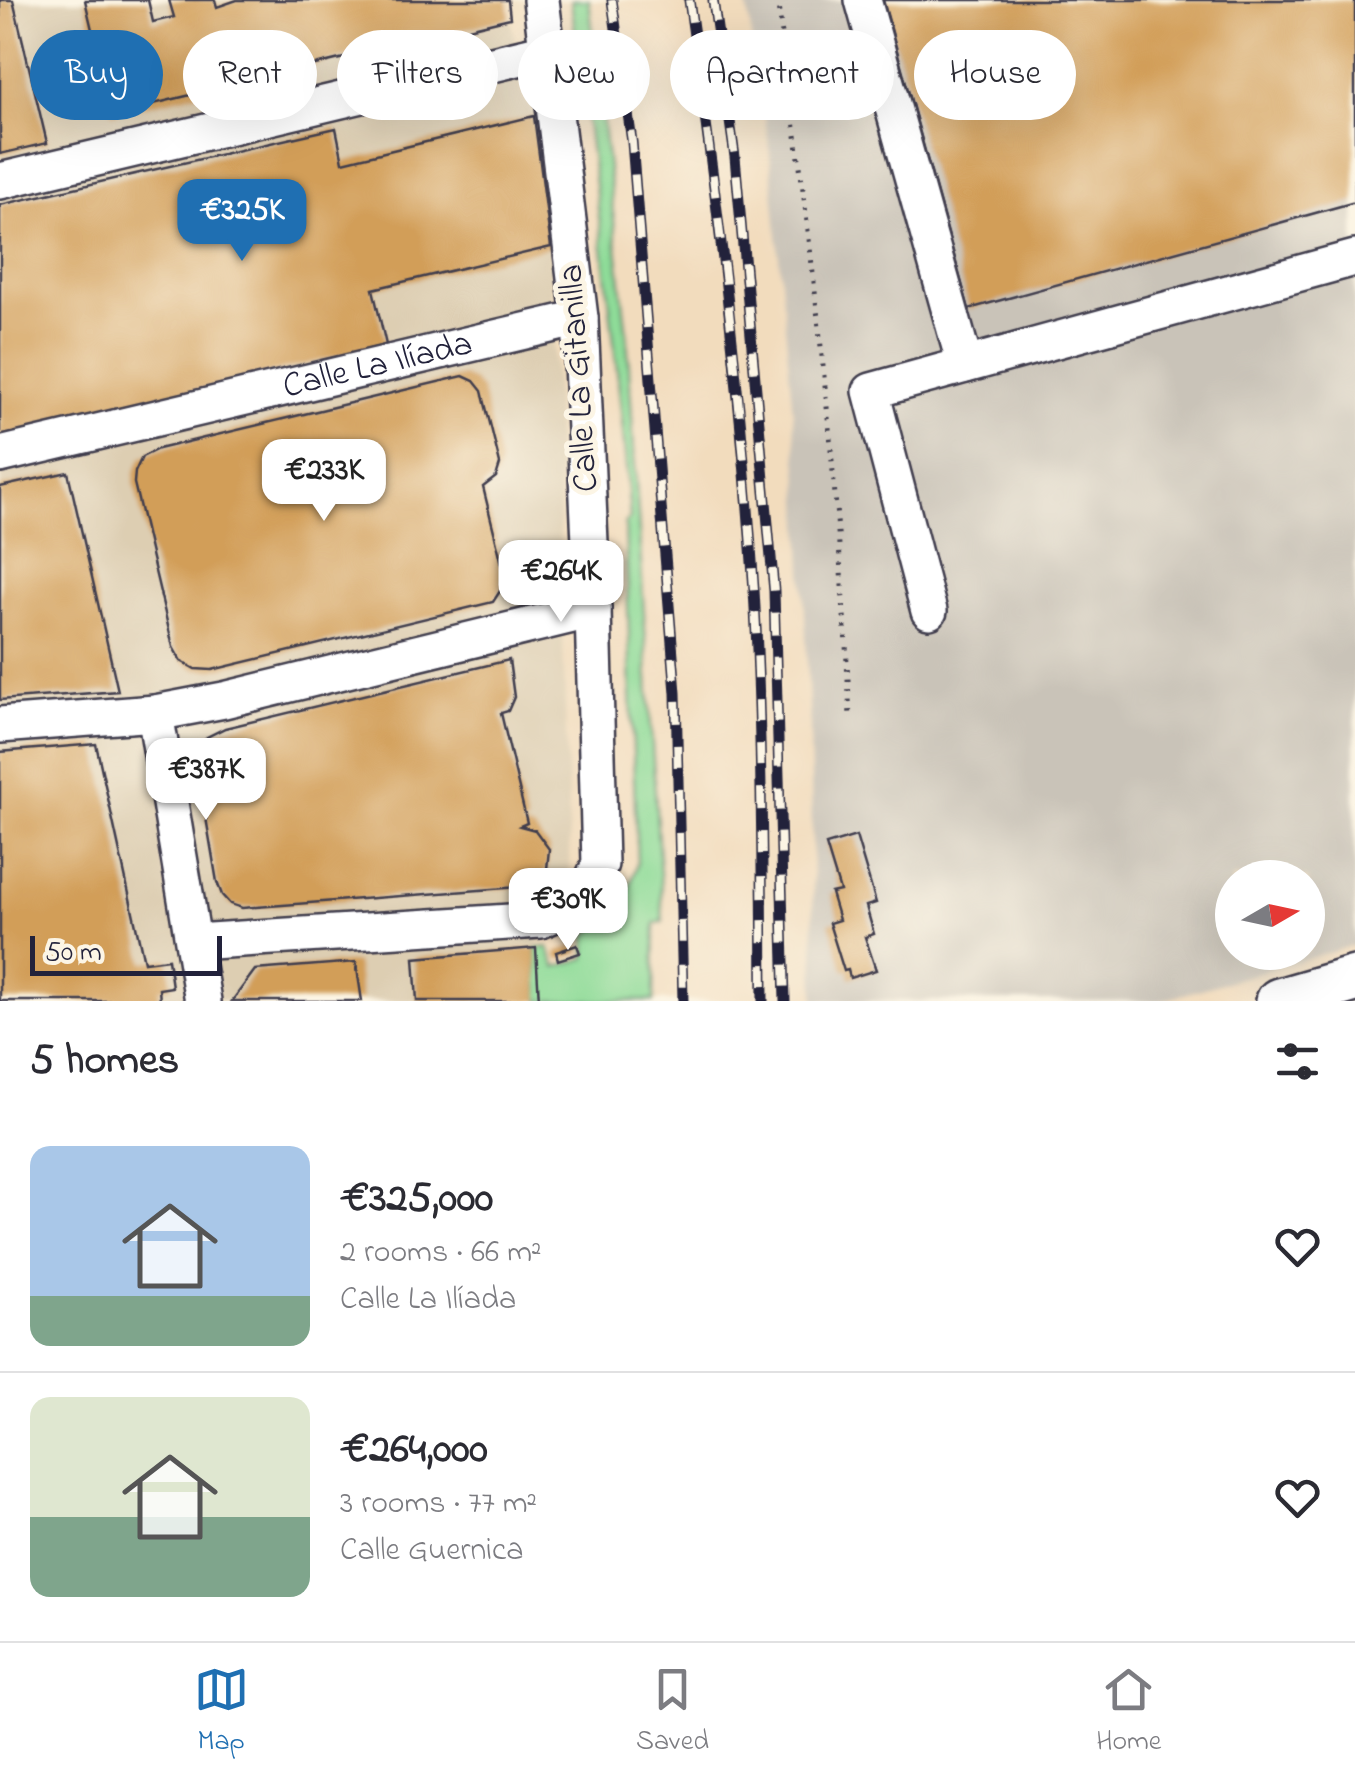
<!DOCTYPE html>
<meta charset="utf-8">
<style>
:root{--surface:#fff;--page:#f2f2f3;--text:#2b2b33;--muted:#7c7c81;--line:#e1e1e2;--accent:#1f6fb2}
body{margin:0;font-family:"Indie Flower",sans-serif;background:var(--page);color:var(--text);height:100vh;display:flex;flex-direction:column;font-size:38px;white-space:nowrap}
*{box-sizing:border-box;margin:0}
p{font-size:32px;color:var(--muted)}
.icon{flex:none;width:55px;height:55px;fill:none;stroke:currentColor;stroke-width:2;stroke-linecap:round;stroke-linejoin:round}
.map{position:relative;height:1001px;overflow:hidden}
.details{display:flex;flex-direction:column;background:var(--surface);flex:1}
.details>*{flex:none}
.guide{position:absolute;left:30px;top:30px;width:1295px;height:90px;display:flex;gap:20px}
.needle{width:65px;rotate:81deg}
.fabs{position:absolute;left:1215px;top:860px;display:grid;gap:20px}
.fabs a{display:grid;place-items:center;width:110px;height:110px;border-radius:50%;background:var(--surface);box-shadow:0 10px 40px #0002;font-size:50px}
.scale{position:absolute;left:30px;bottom:25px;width:192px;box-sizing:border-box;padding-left:10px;border:5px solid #22223b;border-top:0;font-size:28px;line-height:35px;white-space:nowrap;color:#22223b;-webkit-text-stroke:8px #fcf5e5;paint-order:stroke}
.price{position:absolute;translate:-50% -85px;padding:0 22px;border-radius:20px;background:#fff;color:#222;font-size:32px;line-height:65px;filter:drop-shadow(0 2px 5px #0008)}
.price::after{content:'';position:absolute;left:50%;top:60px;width:30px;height:22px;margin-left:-15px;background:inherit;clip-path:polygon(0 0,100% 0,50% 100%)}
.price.current{background:var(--accent);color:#fff}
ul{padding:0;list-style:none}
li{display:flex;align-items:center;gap:30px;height:250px;padding:0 30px}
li+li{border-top:2px solid var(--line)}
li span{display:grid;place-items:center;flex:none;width:280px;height:200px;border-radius:20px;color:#555}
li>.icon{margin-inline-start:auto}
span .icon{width:120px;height:120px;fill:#fffc;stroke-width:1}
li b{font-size:42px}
h2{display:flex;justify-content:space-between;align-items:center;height:120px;padding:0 30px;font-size:42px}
.chip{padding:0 35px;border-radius:45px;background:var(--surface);box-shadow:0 10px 40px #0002;font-size:35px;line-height:90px}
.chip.current{background:var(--accent);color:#fff}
.tab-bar{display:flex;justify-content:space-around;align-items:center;height:140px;border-top:2px solid var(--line);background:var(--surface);font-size:28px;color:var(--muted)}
.tab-bar a{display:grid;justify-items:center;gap:5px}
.tab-bar .current{color:var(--accent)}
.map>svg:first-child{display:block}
.built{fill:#ddceb2}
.industrial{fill:#c9c3b8;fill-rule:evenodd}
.green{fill:#8edb98;stroke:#587e6a;stroke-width:2.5}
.building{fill:#d29e58}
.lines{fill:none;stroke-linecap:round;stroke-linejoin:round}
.minor-casing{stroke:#413e4e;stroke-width:40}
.major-casing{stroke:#413e4e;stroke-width:50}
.path{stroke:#413e4e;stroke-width:5;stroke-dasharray:2.5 8;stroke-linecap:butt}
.minor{stroke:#fff;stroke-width:35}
.major{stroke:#fff;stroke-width:45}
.rail-casing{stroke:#22223b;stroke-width:11}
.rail{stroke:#fcf5e5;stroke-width:8;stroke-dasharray:22;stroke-linecap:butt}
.labels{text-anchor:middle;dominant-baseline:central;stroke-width:10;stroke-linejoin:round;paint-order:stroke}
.street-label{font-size:35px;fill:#22223b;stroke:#fcf5e5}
</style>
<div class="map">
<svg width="1355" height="1001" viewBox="0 0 1355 1001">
<rect width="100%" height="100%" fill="#fcf5e5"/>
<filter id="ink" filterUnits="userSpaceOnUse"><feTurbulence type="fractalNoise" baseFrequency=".01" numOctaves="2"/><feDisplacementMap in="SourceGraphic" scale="20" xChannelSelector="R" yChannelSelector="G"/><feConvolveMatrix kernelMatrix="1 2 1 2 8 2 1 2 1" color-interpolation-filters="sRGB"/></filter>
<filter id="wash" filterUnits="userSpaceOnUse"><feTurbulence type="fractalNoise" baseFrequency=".0048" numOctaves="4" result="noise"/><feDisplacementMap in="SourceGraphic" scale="40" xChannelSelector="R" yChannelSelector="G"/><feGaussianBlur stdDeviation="2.25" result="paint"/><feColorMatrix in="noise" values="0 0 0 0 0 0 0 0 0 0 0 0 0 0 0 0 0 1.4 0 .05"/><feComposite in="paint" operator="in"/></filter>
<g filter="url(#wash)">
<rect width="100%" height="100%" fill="#f2dcbd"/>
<path class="built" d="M0 0H508L523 95 534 116 551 247 570 867 536 948 539 1001H0Z"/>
<path class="industrial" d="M746 0H1355V945L1160 1001H815L810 728 799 481 769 145ZM1232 878H1308V952H1232Z"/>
<path class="green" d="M571 0H589L627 335 663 922 655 923 654 1001H539L536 948 548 947 556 967 586 958 587 934C620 915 627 899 637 863L625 524 630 518C618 345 593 172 571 0Z"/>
<g id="blocks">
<path class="building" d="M0 0H13L47 143 0 154Z
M85 0H148L153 22 174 17 169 0H215L217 7 237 0H508L510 18 112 114Z
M883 0H1355V202L969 309Z
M534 116 551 247 373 289 386 345 0 438V205L336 128 343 162Z
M463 376 474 381 482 391 500 464 496 477 483 487 504 572 502 588 493 602 212 670 195 669 181 661 173 647 134 483 135 472 142 457 158 449Z
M68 472 118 691 0 700V487Z
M509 660 514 697 508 711 501 713 527 823 520 826 535 830 549 849 547 869 540 879 519 887 242 908 230 904 222 895 217 882 197 765 198 750 207 737 225 728Z
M96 744 144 962 168 959 172 987 159 989 160 1001H0V752Z
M856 836 876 903 866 906 874 934 865 937 876 970 850 978 848 970 844 971 829 923 839 920 831 893 840 891 826 845Z
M577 945 580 953 558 960 556 952Z
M536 948 539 1001H417L414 958Z
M356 962 362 1001H232L255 970Z"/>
</g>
</g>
<g filter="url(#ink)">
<use href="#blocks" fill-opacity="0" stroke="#413e4e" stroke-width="2.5"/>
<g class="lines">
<defs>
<g id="minor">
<path d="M863 0 965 365"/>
<path d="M0 181 547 51"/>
<path id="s1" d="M0 455 580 318"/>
<path d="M929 611 871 391 1355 258"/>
<path d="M155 713 203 1001"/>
<path d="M0 725 155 713 224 700 593 610"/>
<path d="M194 942 541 920 582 902 600 864 593 610 580 318 541 0"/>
</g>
<path id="major" d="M1279 1001 1355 979"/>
</defs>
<use href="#minor" class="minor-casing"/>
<use href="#major" class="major-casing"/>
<path class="path" d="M777 0C812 235 838 480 850 717"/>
<use href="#minor" class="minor"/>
<use href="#major" class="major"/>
<defs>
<path id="rail" d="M612 0 632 142 676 693 683 1001
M689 0C717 196 741 393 754 590 762 727 762 864 763 1001
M713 0 735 157 774 591 785 1001"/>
</defs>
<use href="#rail" class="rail-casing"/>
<use href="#rail" class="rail"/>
</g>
</g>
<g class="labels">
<g class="street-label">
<text stroke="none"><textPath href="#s1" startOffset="388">Calle La Ilíada</textPath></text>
<text transform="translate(580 378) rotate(-94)">Calle La Gitanilla</text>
</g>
</g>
</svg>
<div class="fabs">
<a><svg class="needle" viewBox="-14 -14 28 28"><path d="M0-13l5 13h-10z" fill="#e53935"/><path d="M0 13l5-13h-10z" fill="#7c7c81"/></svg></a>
</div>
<div class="scale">50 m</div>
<b class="price current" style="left:242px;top:264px">€325K</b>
<b class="price" style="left:324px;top:524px">€233K</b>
<b class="price" style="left:561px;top:625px">€264K</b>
<b class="price" style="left:206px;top:823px">€387K</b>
<b class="price" style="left:568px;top:953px">€309K</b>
<div class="guide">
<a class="chip current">Buy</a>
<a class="chip">Rent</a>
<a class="chip">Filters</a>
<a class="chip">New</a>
<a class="chip">Apartment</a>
<a class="chip">House</a>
</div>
</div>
<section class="details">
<h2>5 homes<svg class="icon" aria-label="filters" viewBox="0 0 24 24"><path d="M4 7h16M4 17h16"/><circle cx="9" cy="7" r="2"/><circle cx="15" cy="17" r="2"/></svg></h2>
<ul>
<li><span style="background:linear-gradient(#a9c7e8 75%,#7fa58c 0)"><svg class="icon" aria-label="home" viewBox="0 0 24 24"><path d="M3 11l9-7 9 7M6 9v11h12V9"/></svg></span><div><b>€325,000</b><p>2 rooms · 66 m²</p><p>Calle La Ilíada</p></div><svg class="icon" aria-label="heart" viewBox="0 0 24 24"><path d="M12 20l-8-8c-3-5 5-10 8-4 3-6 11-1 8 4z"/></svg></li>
<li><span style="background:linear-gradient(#dfe7d0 60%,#7fa58c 0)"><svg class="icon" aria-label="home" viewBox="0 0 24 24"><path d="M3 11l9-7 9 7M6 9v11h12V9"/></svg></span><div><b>€264,000</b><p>3 rooms · 77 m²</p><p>Calle Guernica</p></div><svg class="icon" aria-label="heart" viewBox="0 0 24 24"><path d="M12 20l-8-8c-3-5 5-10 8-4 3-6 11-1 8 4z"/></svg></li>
</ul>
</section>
<nav class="tab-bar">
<a class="current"><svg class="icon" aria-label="map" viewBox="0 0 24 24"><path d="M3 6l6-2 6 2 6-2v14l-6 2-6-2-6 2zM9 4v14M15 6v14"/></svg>Map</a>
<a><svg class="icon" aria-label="saved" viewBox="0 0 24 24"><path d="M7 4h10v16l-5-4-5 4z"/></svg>Saved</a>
<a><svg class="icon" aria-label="home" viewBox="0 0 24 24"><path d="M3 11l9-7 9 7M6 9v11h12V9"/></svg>Home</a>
</nav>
